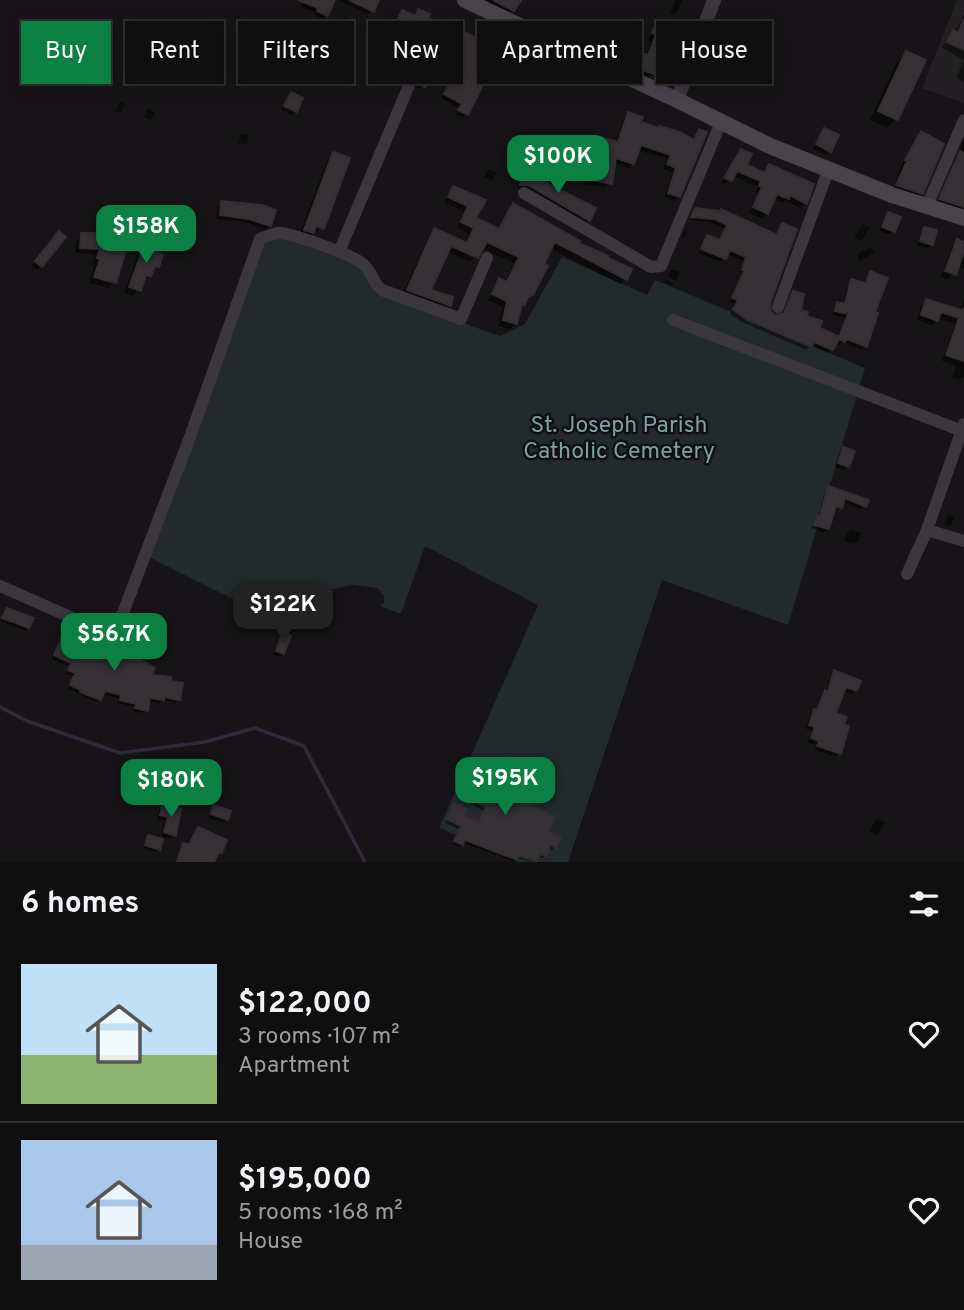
<!DOCTYPE html>
<meta charset="utf-8">
<style>
:root{--surface:#100f10;--page:#191819;--text:#f1f3f6;--muted:#9c9c9f;--line:#302f30;--accent:#0b8043}
body{margin:0;font-family:Overpass,sans-serif;background:var(--page);color:var(--text);height:100vh;display:flex;flex-direction:column;font-size:26px;white-space:nowrap}
*{box-sizing:border-box;margin:0}
p{font-size:23px;color:var(--muted)}
.icon{flex:none;width:38px;height:38px;fill:none;stroke:currentColor;stroke-width:2;stroke-linecap:round;stroke-linejoin:round}
.map{position:relative;height:862px;overflow:hidden}
.sheet{display:flex;flex-direction:column;background:var(--surface);flex:1}
.sheet>*{flex:none}
.top-card{position:absolute;left:21px;top:21px;width:922px;height:63px;display:flex;gap:14px}
.price{position:absolute;translate:-50% -60px;padding:0 16px;border-radius:14px;background:var(--accent);color:#fff;font-size:23px;line-height:46px;filter:drop-shadow(0 2px 4px #0008)}
.price::after{content:'';position:absolute;left:50%;top:42px;width:21px;height:16px;margin-left:-10px;background:inherit;clip-path:polygon(0 0,100% 0,50% 100%)}
.price.on{background:#222;color:#fff}
ul{padding:0;list-style:none}
li{display:flex;align-items:center;gap:21px;height:175px;padding:0 21px}
li+li{border-top:2px solid var(--line)}
li span{display:grid;place-items:center;flex:none;width:196px;height:140px;border-radius:0px;color:#555}
li>.icon{margin-inline-start:auto}
span .icon{width:84px;height:84px;fill:#fffc;stroke-width:1}
li b{font-size:30px}
h2{display:flex;justify-content:space-between;align-items:center;height:84px;padding:0 21px;font-size:30px}
.pill{padding:0 24px;border-radius:0px;background:var(--surface);box-shadow:0 4px 18px #0003,0 0 0 2px var(--line);font-size:24px;line-height:63px}
.pill.on{background:var(--accent);color:#fff}
.map>svg:first-child{display:block}
.built{fill:#232023}
.green{fill:#222a2b}
.shadow{fill:#0007}
.lines{fill:none;stroke-linecap:round;stroke-linejoin:round}
.stream{stroke:#30293a;stroke-width:3.5}
.building{fill:#353135;stroke:#322e32;stroke-width:2}
.minor{stroke:#3c373d;stroke-width:12}
.tertiary{stroke:#3c373d;stroke-width:14}
.secondary{stroke:#49434b;stroke-width:16}
.labels{text-anchor:middle;dominant-baseline:central;stroke-width:5;stroke-linejoin:round;paint-order:stroke}
.park-label{font-size:23px;fill:#7ba2a3;stroke:#110f11}
</style>
<div class="map">
<svg width="964" height="862" viewBox="0 0 964 862">
<rect width="100%" height="100%" fill="#161416"/>
<path class="built" d="M957 0H964V103L922 88Z"/>
<path class="green" d="M280 237 363 266 381 294 500 336 525 324 562 257 647 295 655 280 865 368 788 625 662 580 568 862H519L439 828 538 605 425 546 401 614 380 606 384 603V596L378 588 352 585 320 592 287 626 149 557 260 249 269 239Z"/>
<path class="shadow" d="M303 0H333L323 19 314 15 315 12 301 7Z
M338 0H377L368 15Z
M483 0H519L506 17Z
M675 0H683L675 15 670 13Z
M419 11 426 19 432 34 428 37 394 27 403 12 414 17Z
M964 14V60L942 48 947 39 953 32 955 33Z
M344 17 351 20 346 28 339 25Z
M657 27 658 62 661 70 655 76 651 75 646 80 632 74 637 61 643 55 646 56 651 42 647 40Z
M483 30 501 51 497 54 490 51 481 71 466 114 463 118 456 114 459 108 441 98 449 89 458 71 440 64 436 74 432 77 429 76 420 89 415 87 410 78H404L414 63 424 68 431 56 434 58 441 44 444 40 450 43 459 31 476 40Z
M613 40 621 57 617 61 605 56Z
M907 53 896 119 887 128 870 120 897 62Z
M964 60V82L956 78Z
M291 94 295 111 291 115 281 110Z
M120 102 125 104 121 113 115 111Z
M147 109 155 112 151 120 144 117Z
M628 114 639 123 692 141 699 131 679 196 674 201 664 197 673 173 663 169 667 159 637 150 632 163 628 168 614 163 610 183 605 187 584 184 586 174 597 160 601 145 606 141 615 144 623 119Z
M824 130 830 151 826 155 813 149Z
M921 133V193L917 197 893 189 902 164Z
M241 134 249 135 247 144 238 143Z
M964 139V214L936 204Z
M741 151 745 166 763 174 769 166 805 203 800 208 785 200 782 203 773 199 767 213 762 218 749 213 758 193 756 192 758 187 733 176 725 185 721 183Z
M334 154 322 228 307 238 299 235 328 159Z
M489 169 497 173 492 181 484 177Z
M527 170 534 179 589 220 585 224 524 189H517Z
M453 188 483 201 474 219 497 230 513 206 577 244 626 278 620 284 550 248 532 294 519 308 516 323 510 329 498 326 502 307 488 300 500 281 505 283 514 263 481 248 470 262 446 251 429 291 449 305 443 311 402 295 429 236 434 230 465 244 469 234 457 228 464 212 444 202Z
M222 203 269 225 265 229 245 222 216 219 218 207Z
M695 210 776 237 783 225 768 304 769 313 775 317 782 316 794 293 798 311 818 329 837 338 846 318 833 315 834 308 838 304 843 305 848 285 852 281 864 284 871 273 873 314 865 346 861 350 843 342 840 345 835 343 828 353 810 345 806 350 744 323 730 315 735 304 730 302 741 274H739L744 261 727 254 721 262 698 253 707 237 718 242 725 229 710 222 689 220Z
M888 214 893 231 889 235 879 231Z
M862 224 870 227 862 241 854 238Z
M687 229 686 235 681 239 683 233Z
M925 229 932 244 928 248 917 245 921 233Z
M82 235 113 251 114 282 108 288 89 283 95 265 92 264 95 254 75 253 76 241Z
M55 238 41 265 37 270 32 266Z
M957 241 964 243V269L957 266 949 279 941 277 952 246Z
M146 243 157 266 133 296 124 293 140 249Z
M871 247 874 253 859 261 857 254Z
M672 269 680 272 676 281 667 277Z
M666 280 674 284 672 286 664 283Z
M964 298V377L960 380 952 378 956 366 942 361 955 324 939 318 932 325 917 320 921 306 927 301 960 310Z
M843 449 848 466 844 470 835 467 839 453Z
M829 488 864 506 861 510 842 501 837 510 833 509 827 528 824 532 811 528 818 516 825 491Z
M949 515 955 517 950 527 944 524Z
M850 530 861 533 859 540 855 544 844 542 846 535Z
M7 610 28 627 25 631 1 621Z
M66 632 149 676 179 699 175 703 162 700 159 703 148 701 143 713 133 711 134 707 118 703 119 698 102 694 96 702 68 689 73 676 66 674 69 666 52 659Z
M283 635V653L279 657 273 655 279 639Z
M834 672 856 690 852 694 842 691 834 714 839 753 836 757 815 750 816 745 808 742 812 731 806 729 810 715 816 711 821 696 826 693 831 676Z
M510 758 508 776 510 785 528 805 555 847 552 850 548 847 546 855 543 858 537 857 534 862 517 858 513 861 463 843 459 847 452 844 459 829 445 823 452 808 462 816 478 824 484 811 471 804 475 795 464 791 471 773 474 770 489 777 496 765 504 768Z
M163 807 179 811 174 835 170 839 161 836 165 821 157 819 159 811Z
M214 807 227 819 223 823 208 818Z
M876 819 885 822 878 835 869 832Z
M149 836 158 849 155 852 143 848Z"/>
<g class="lines">
<path class="stream" d="M0 707 27 721 120 753 205 742 255 728 304 746 365 862"/>
</g>
<path class="building" d="M298 0H335L328 16 317 11 318 8Z
M349 0H379L374 12Z
M493 0H521L514 11Z
M418 9 430 14 428 18 438 22 433 35 409 27 408 29 396 23 402 10 416 16Z
M964 19V50L947 42 953 30 958 33Z
M656 24 667 30 660 45 666 47 660 61 665 63 662 71 656 69 654 74 637 68 642 53 648 55 656 35 652 33Z
M483 28 508 40 503 52 494 47 483 70 489 73 468 115 458 110 462 104 444 94 448 86 450 87 460 67 443 61 437 75 433 73 425 87 419 83 414 75H406L413 61 425 66 430 54 436 57 444 38 451 42 459 29 478 39Z
M613 38 627 44 622 58 608 52Z
M906 51 926 60 898 120 878 111Z
M291 92 303 98 297 112 284 106Z
M628 112 643 117 641 122 658 128 659 126 680 132 694 140 699 129 707 132 680 197 668 193 676 168 667 164 671 155 641 145 634 164 616 158 612 184 588 179 590 168 594 169 597 157 600 158 606 139 618 142Z
M824 128 839 135 831 152 816 144Z
M921 131 944 144 923 194 896 185 907 161 905 160Z
M741 149 752 154 747 165 765 173 769 164 814 184 807 204 790 195 789 199 777 194 768 214 753 207 762 187 759 186 761 181 737 171 732 181 724 178Z
M960 151 964 153V207L939 199Z
M333 152 350 158 324 229 316 226 314 233 304 230Z
M527 168 538 173 536 178 596 208 590 221 528 185H520Z
M453 186 486 200 476 218 499 229 513 203 580 241 579 243 608 256V258L632 269 627 280 555 242 544 264 548 266 533 295 528 297 525 305 522 304 517 324 503 320 507 301 492 294 499 278 507 282 519 257 487 242 478 258 451 246 431 290 453 297 451 306 407 290 434 228 467 243 474 228 461 222 468 206 448 197Z
M221 201 262 205 276 210 271 226 249 219 220 215Z
M695 208 720 211 721 209 777 235 782 223 797 229 770 304 771 312 776 315 784 313 793 291 804 294 801 310 808 312 807 316 822 321 820 328 839 337 848 314 835 311 837 302 845 304 851 279 866 283 870 271 888 278 875 312 878 313 867 347 847 339 845 342 839 339 833 350 814 342 812 347 748 320 733 310 738 300 732 298 744 271 742 270 746 257 730 250 726 259 701 249 707 235 720 240 727 225 715 219 691 217Z
M888 212 901 217 895 232 882 227Z
M924 227 937 230 933 245 920 241Z
M59 231 66 237 42 267 35 261Z
M81 233H110L120 236 115 250 125 253 116 283 94 277 100 259 97 258 100 249 80 248Z
M957 239 964 242V252L956 275 945 271Z
M146 241 160 246 158 253 163 255 159 267 155 266 151 276 146 275 141 291 129 287Z
M926 299 961 310 964 308V361L946 355 959 318 941 312 938 321 921 315Z
M843 447 855 451 849 467 838 463Z
M828 486 869 500 866 507 845 498 842 508 836 506 829 529 814 525 817 515 820 516Z
M7 608 34 618 29 628 2 618Z
M65 630 103 645 104 642 141 660 155 668 152 675 171 677V681L183 683 180 700 164 697V700L150 698 148 711 135 708 136 704 120 700 121 695 105 691 101 700 80 692 81 690 70 685 75 673 68 670 71 663 54 655Z
M282 633 291 636 284 654 276 651Z
M834 670 861 681 857 691 846 687 836 713 847 717 844 725 849 726 841 754 817 746 819 741 811 738 815 727 809 725 814 709 817 710 825 690 828 692Z
M509 756 517 759 510 775 515 776 512 784 535 794 531 804 555 817 549 832 561 838 557 848 550 845 547 856 540 854 537 862 519 855 517 859 507 856 465 840 463 845 454 841 461 826 447 819 454 803 467 809 464 816 479 822 486 807 472 800 477 792 466 788 469 779 474 768 490 776 496 763 505 767Z
M163 805 181 809 176 836 164 832 168 817 160 815Z
M213 805 231 811 228 820 211 814Z
M198 827 227 840 222 853 219 852 214 862H177L183 843 189 845Z
M148 835 163 839 160 850 145 845Z"/>
<g class="lines">
<path class="minor" d="M524 193 651 267 661 266 721 122
M927 206 964 120
M339 252 410 83
M778 307 828 171
M673 320 962 431
M927 530 964 541
M907 574 927 530 964 424
M0 586 100 630 112 629 118 626 190 437 260 239C267 236 273 233 281 233 296 235 353 255 363 264 372 271 372 283 382 290L461 319 487 258"/>
<path class="tertiary" d="M677 100 714 0"/>
<path class="secondary" d="M465 0 677 100 770 146 892 195 964 218"/>
</g>
<g class="labels">
<g class="park-label">
<text x="619" y="426">St. Joseph Parish<tspan x="619" dy="26">Catholic Cemetery</tspan></text>
</g>
</g>
</svg>
<b class="price" style="left:558px;top:195px">$100K</b>
<b class="price" style="left:146px;top:265px">$158K</b>
<b class="price on" style="left:283px;top:643px">$122K</b>
<b class="price" style="left:114px;top:673px">$56.7K</b>
<b class="price" style="left:505px;top:817px">$195K</b>
<b class="price" style="left:171px;top:819px">$180K</b>
<div class="top-card">
<a class="pill on">Buy</a>
<a class="pill">Rent</a>
<a class="pill">Filters</a>
<a class="pill">New</a>
<a class="pill">Apartment</a>
<a class="pill">House</a>
</div>
</div>
<section class="sheet">
<h2>6 homes<svg class="icon" aria-label="filters" viewBox="0 0 24 24"><path d="M4 7h16M4 17h16"/><circle cx="9" cy="7" r="2"/><circle cx="15" cy="17" r="2"/></svg></h2>
<ul>
<li><span style="background:linear-gradient(#bfe0f5 65%,#8fb573 0)"><svg class="icon" aria-label="home" viewBox="0 0 24 24"><path d="M3 11l9-7 9 7M6 9v11h12V9"/></svg></span><div><b>$122,000</b><p>3 rooms · 107 m²</p><p>Apartment</p></div><svg class="icon" aria-label="heart" viewBox="0 0 24 24"><path d="M12 20l-8-8c-3-5 5-10 8-4 3-6 11-1 8 4z"/></svg></li>
<li><span style="background:linear-gradient(#a9c7e8 75%,#9aa5b1 0)"><svg class="icon" aria-label="home" viewBox="0 0 24 24"><path d="M3 11l9-7 9 7M6 9v11h12V9"/></svg></span><div><b>$195,000</b><p>5 rooms · 168 m²</p><p>House</p></div><svg class="icon" aria-label="heart" viewBox="0 0 24 24"><path d="M12 20l-8-8c-3-5 5-10 8-4 3-6 11-1 8 4z"/></svg></li>
</ul>
</section>
